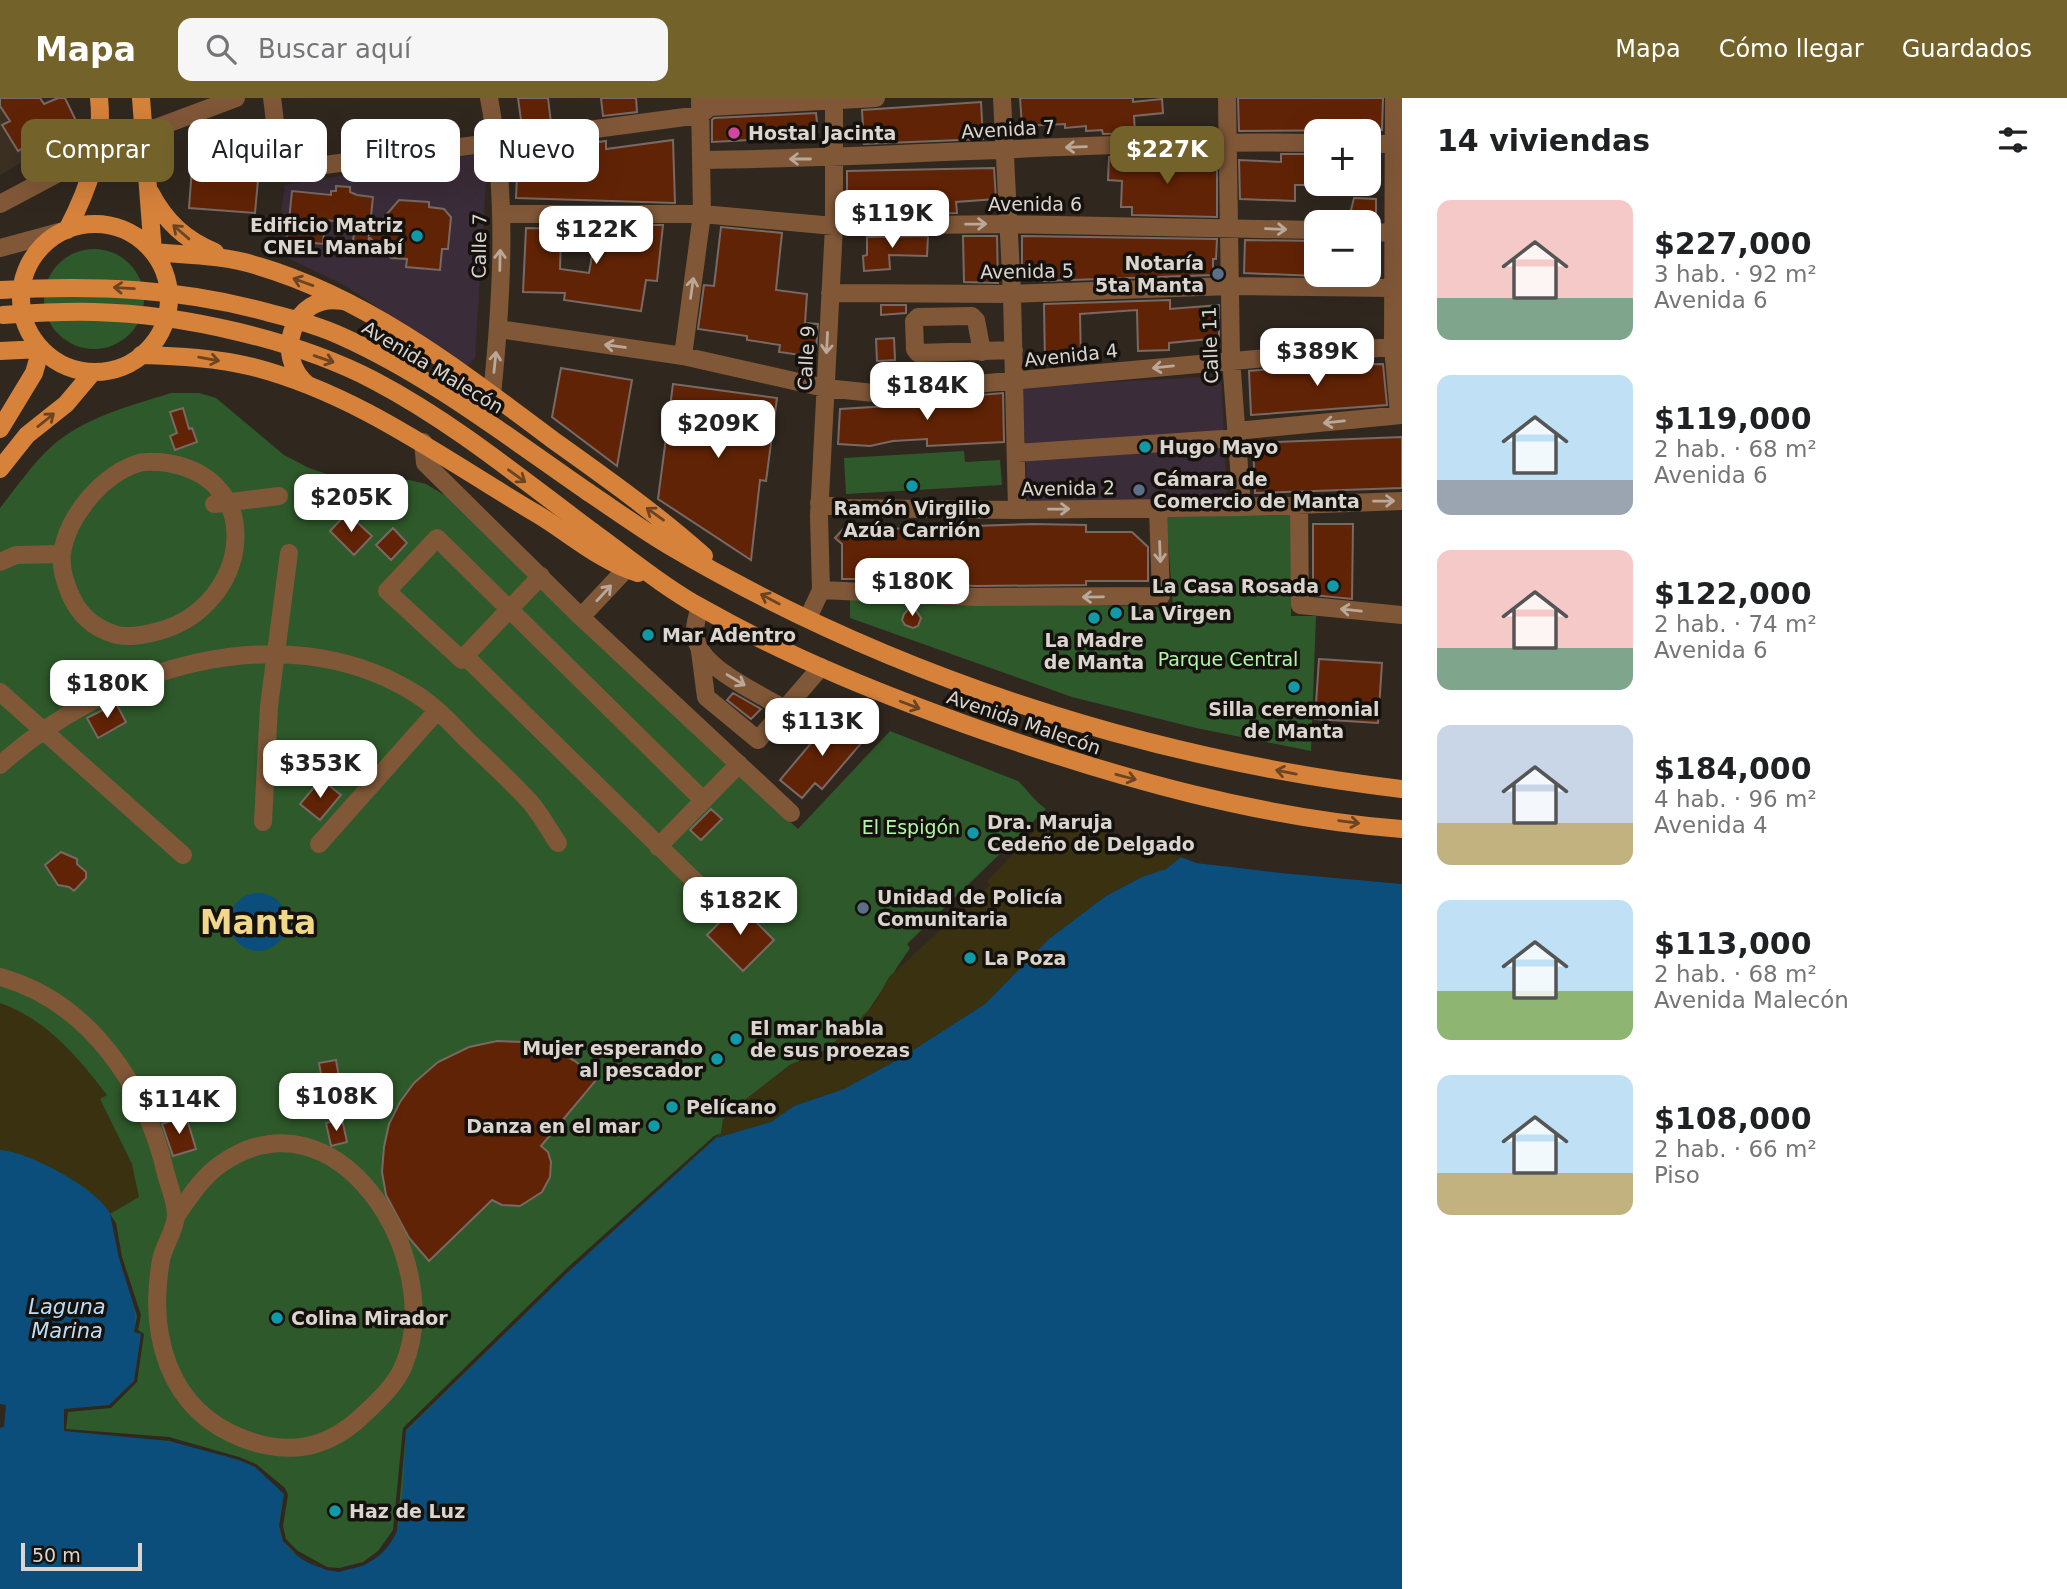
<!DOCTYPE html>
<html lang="es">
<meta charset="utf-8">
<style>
:root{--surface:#fff;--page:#f6f6f6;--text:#202124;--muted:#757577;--accent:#73632b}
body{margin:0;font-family:"DejaVu Sans",sans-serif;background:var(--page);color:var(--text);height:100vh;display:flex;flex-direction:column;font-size:26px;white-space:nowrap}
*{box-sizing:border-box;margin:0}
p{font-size:23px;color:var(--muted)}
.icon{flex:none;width:38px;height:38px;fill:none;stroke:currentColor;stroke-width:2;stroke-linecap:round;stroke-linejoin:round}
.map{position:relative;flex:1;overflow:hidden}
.panel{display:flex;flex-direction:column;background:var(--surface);width:665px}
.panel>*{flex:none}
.hud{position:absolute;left:21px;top:21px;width:665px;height:63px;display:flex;gap:14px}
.controls{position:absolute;left:1304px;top:21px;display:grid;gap:14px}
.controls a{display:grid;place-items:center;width:77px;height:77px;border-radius:14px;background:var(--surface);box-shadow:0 7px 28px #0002;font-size:35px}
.scale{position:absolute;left:21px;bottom:18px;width:121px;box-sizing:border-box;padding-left:7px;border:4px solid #dad5cf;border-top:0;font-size:19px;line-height:24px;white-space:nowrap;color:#dad5cf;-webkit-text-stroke:5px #15120e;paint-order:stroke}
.price{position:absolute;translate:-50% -60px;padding:0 16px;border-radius:14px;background:#fff;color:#222;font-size:23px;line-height:46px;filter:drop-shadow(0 2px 4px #0008)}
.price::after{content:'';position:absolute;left:50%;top:42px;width:21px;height:16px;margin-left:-10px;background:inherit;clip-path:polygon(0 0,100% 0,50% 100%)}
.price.selected{background:var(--accent);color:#fff}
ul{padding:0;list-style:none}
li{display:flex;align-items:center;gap:21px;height:175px;padding:0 35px}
li span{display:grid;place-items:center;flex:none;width:196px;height:140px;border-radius:14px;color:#555}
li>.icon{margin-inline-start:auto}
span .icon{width:84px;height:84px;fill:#fffc;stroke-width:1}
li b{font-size:30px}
h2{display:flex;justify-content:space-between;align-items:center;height:84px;padding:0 35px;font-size:30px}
.chip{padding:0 24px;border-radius:14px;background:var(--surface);box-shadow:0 7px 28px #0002;font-size:24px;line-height:63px}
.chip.selected{background:var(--accent);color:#fff}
header{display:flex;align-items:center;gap:42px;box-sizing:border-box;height:98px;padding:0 35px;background:var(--accent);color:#fff}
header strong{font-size:33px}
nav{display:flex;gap:38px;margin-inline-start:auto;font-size:24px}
.search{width:490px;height:63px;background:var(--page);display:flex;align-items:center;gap:18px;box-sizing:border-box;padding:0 24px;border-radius:14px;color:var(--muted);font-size:26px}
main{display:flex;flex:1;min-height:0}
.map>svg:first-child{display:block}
.commercial{fill:#3a2c38}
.built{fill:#3c3023}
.green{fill:#2e592a}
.sand{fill:#393110}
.water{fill:#0b4e7b}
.pier{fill:#30281f}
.building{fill:#612305;stroke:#786964;stroke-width:2}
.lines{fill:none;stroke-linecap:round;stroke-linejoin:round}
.minor{stroke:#805838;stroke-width:18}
.major{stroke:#d6823b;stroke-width:18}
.major-bridge{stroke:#d6823b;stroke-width:18}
.oneway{stroke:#baa99a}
.oneway2{stroke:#6c4422}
.hotel-dot{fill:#d1479c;stroke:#15120e;stroke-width:2.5}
.culture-dot{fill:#0f9aa8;stroke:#15120e;stroke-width:2.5}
.service-dot{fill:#5c6f8a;stroke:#15120e;stroke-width:2.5}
.labels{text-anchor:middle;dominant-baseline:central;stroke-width:7;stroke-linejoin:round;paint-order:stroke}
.street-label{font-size:19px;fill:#dad5cf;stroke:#15120e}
.poi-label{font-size:19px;font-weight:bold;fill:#dad5cf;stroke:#15120e;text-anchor:start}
.park-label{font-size:19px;fill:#b0f7a8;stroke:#15120e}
.water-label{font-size:21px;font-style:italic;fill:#bdddf9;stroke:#15120e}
.town-label{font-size:33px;font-weight:bold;fill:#f0d78a;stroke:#15120e}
</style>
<header>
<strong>Mapa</strong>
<div class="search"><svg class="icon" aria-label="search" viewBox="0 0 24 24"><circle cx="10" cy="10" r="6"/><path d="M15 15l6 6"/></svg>Buscar aquí</div>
<nav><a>Mapa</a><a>Cómo llegar</a><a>Guardados</a></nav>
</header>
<main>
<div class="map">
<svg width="1402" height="1491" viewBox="0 0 1402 1491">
<rect width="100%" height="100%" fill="#30281f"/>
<path class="commercial" d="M478 56 486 61 487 67 475 260 469 267 463 268 346 188 275 154 285 87Z
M1221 278 1227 398 1028 409 1022 289Z"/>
<path class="built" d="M0 0H40L59 42 0 77Z"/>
<path class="green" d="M44 201a50 50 0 1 1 100 0a50 50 0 1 1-100 0Z
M171 295H199L216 300 284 357 309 370 348 383 409 382 426 386 461 407 603 551 798 731 890 633 1018 683C1028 692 1033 702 1046 711L907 846 910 850 864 919 825 952 790 967 741 1005 723 1022 721 1036 716 1040 569 1173 397 1433C375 1461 362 1472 326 1472L64 1333 4 1052H0V410C16 390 33 365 52 348 85 319 130 308 171 295Z
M964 353 965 364 1000 362 1002 387 846 396 844 360Z
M1294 412 1291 518H1316L1311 653 1196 630 1072 599 850 520V502L1026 504 1173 510 1166 416Z"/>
<path class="sand" d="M1051 716 1181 759 1166 771 1142 779 1106 798 1049 841 985 906 901 960 844 991 794 1008 771 1024 716 1040 721 1036 723 1023 741 1005 790 967 825 952 848 934 875 905 889 879 990 787 987 783Z
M0 905C46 921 78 959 107 997L100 1001 132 1066 139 1099 110 1116 103 1107 0 1052Z"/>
<path class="water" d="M1181 759 1197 765 1280 775 1402 786V1491H0V1330L4 1329 6 1307 0 1306V1052C29 1054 95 1089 110 1115 117 1128 115 1147 120 1162 127 1186 139 1208 134 1234L141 1236 134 1283 109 1307 65 1311V1333C118 1337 257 1344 284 1396 282 1411 275 1431 284 1444 313 1484 375 1481 396 1435 404 1416 404 1356 406 1333L569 1173 716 1040 771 1024 794 1008 844 991 901 960 985 906 1049 841 1106 798 1142 779 1166 771Z
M229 824a29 29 0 1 1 58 0a29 29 0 1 1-58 0Z"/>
<path class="pier" d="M1181 755 1197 761 1280 772 1402 783V786L1197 765 1181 759Z
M721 1035 569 1173 406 1332 397 1433 380 1455 365 1467 339 1474 326 1472 296 1456 283 1443 279 1428 284 1396 255 1369 239 1362 169 1343 64 1333V1311L109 1307 134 1283 141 1236 134 1234 137 1218 119 1160 110 1116 116 1125 122 1159 141 1217 138 1232 144 1236 137 1284 111 1310 68 1314 66 1331 169 1339 239 1359 256 1366 285 1390 288 1397 283 1428 286 1441 298 1453 327 1469 339 1470 363 1464 378 1453 393 1432 403 1330 567 1170 714 1038Z"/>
<path class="building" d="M0 0H40L44 6 58 0H65L80 31 62 40 57 29 18 53 2 27 10 23 0 8Z
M518 0H548L551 25 522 29Z
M601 0H636L637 14 603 18Z
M1020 0H1133V4L1162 1 1163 15 1134 18 1135 35 1103 36 1102 32 1086 33V28L1065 30V26L1022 28Z
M1238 0H1383L1382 32 1239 33Z
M981 4 983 41 864 46 862 12Z
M816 15 818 34 791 36V40L712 44V22L714 20Z
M673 42 675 105 516 100 518 55 606 43V51Z
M193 56 260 60 255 115 189 110Z
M1281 56H1316V87H1295V103L1240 101 1239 62 1281 64Z
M1153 57 1154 60 1217 62V119L1132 117V109H1121L1122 83 1108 82 1109 59Z
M994 70 996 101 956 104 957 115 847 116V73Z
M336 88 350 89V94L357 97 373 99 369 137 399 102 429 104V109L444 111 451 119 448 151H442L440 172 406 169 407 161 391 160 369 139 367 154 352 153 355 125 325 122 323 146 287 142 292 93 331 97V93H336Z
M1354 100 1376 101V118L1350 116Z
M616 127H663L657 183 646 182 641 213 564 202 565 195 523 194 526 130 561 131 560 171 589 175 596 135 615 136Z
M721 129 782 135 776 192 807 196 805 225 818 226 816 252 808 258 779 254 780 247 747 242V238L698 231 704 187 714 188Z
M928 138 927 158 889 157 890 171 864 173 863 158 867 157V139Z
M963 138H997L998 185 964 184Z
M1022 138 1217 141 1216 161H1213V177L1044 183V178H1022Z
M1245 142 1316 143V178L1244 175Z
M1170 202V211L1219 207V240L1169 245V252L1138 253 1137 212 1080 216 1081 265 1045 267 1044 206Z
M881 207H906V215L881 217Z
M894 240 895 262 877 263 876 241Z
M1383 266 1387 307 1251 317 1249 273 1318 267Z
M561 270 632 282 617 368 552 319Z
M673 286 777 300 766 383 760 382 751 462 658 401Z
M1003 295 1004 344 927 348V341L893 343 870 348 838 346 840 311 922 306V302Z
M183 310 189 331 192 330 197 344 175 352 170 338 177 335 170 314Z
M1402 339V390L1255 395 1253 345Z
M347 415 372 438 354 457 330 433Z
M1032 426 1086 427V434H1132L1148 449V483H1086V487L976 488 887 484V481H842V446L835 440 844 430 852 436H885V431Z
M1313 426H1353L1352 501 1313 497Z
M393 430 407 445 391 462 376 447Z
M912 507 921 520 918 528 913 530 905 527 902 522 904 516Z
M1319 561 1382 565 1378 625 1315 621Z
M733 595 761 611 751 621 727 602Z
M116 605 126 624 98 640 87 620Z
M834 618 863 643 822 691 815 685 802 700 780 682Z
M321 681 341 697 320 722 300 706Z
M711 711 722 721 701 742 690 732Z
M61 754 77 761V766L86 774V780L74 793 69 789 58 787 45 767Z
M738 806 774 842 743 873 707 837Z
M497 943 525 944 549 950 575 963 597 981 541 1048 548 1054 551 1064 550 1079 542 1094 520 1108 502 1107 492 1102 429 1163 409 1140 386 1097 382 1074 384 1049 389 1026 400 1004 414 985 438 964 469 949Z
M336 962 340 985 323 988 319 965Z
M186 1018 196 1051 173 1058 162 1026Z
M342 1021 347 1044 331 1048 326 1025Z"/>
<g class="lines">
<path class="minor" d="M272 0C276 23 274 66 302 70L700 17 710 9 876 0
M489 0C508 97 502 198 492 297
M1002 0 1012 196 1017 412
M1227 0 1231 261 1242 409
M1394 0 1393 249 1399 317
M145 34 236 0
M1368 46H1402
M702 62C907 60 1111 41 1316 45
M0 106 96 55
M501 116H702L834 128 1009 126 1316 132
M1368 134 1402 135
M0 150 67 132
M830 195 1012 196 1230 188 1393 190
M499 231 683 258 825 290 874 295 1402 248
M982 254 976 222 972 218 918 219 914 223 915 251 918 255 1014 252
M683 258 702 116 700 0
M1236 333 1402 317
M423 344 425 365 581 519 791 715
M1016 355 1237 340
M160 364C271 376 250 509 159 533 145 537 131 540 117 537 99 532 84 521 75 506 67 492 60 471 62 455 68 417 103 376 139 365 145 363 154 364 160 364Z
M819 405 840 410 1017 412 1242 409 1402 403
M214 406 279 398
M1299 406 1300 507 1402 517
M0 464 16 457 62 456
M821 492 976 499 1161 498 1158 410
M700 509C697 519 693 531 696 541 702 571 760 596 785 611
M581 519 626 471
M808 520 821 492 819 418 834 128V0
M700 553 706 599 758 642 821 569
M465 558 541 478
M0 594 183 757
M0 667C106 571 280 515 411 593 432 605 450 624 467 642 488 662 511 683 531 705 541 717 549 732 558 745
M703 702 437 440 387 493 462 562 465 558 715 803
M263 724 269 608 289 455
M319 746 437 613
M658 749 739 666
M0 879C90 904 146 989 166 1076 169 1088 176 1104 176 1117 176 1131 164 1147 161 1162 148 1236 167 1312 244 1341 288 1357 325 1352 361 1319 376 1305 394 1289 403 1269 449 1164 337 981 218 1068 201 1081 189 1100 176 1118"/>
<path class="major" d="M141 0 153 154
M150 94C165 123 185 142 215 154
M21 200a74 74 0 1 1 148 0a74 74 0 1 1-148 0Z
M67 132C89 90 104 47 99 0
M153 154C188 157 224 157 258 168 369 201 462 274 553 342 605 379 657 416 704 458
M0 253 41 251
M141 257C179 258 216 260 253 269 358 296 445 362 537 416 569 435 601 464 638 475
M308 287C272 259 293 194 342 203
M0 331 34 275 41 251
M0 371 27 337 66 306 93 274
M588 394C615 412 641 431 668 447 890 578 1146 661 1402 691
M593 434C629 460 664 489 702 510 792 561 888 599 984 633 1119 680 1259 720 1402 731"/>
<path class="major-bridge" d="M1 192C94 187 181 190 270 215 294 221 319 228 341 238 430 278 508 339 588 394
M3 217C33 215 64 213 94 214 182 216 297 242 375 283 453 324 523 382 593 434"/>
</g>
<defs><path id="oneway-shaft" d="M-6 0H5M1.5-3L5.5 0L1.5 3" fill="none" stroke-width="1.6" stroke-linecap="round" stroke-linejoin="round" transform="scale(1.75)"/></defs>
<g class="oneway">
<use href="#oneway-shaft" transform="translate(1076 49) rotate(178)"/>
<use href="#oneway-shaft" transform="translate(800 61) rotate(180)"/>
<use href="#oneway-shaft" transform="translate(976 126) rotate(-1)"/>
<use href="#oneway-shaft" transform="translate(1276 131) rotate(2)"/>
<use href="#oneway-shaft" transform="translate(500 162) rotate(-89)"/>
<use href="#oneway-shaft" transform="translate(692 190) rotate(-82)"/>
<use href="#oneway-shaft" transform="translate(827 245) rotate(93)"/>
<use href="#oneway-shaft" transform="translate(615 248) rotate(-172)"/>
<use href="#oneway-shaft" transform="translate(495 264) rotate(-84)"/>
<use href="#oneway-shaft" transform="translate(1163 269) rotate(174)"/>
<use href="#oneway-shaft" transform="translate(1334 324) rotate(174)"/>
<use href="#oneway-shaft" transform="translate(1384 403) rotate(-1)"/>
<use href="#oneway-shaft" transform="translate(1059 411) rotate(-1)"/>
<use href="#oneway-shaft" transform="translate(1160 454) rotate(88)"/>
<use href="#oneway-shaft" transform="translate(604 495) rotate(-47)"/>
<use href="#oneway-shaft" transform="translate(1093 499) rotate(179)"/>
<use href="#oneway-shaft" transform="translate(1351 512) rotate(-174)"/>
<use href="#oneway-shaft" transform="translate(736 582) rotate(31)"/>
</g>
<g class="oneway2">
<use href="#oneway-shaft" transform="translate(181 134) rotate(-139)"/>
<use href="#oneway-shaft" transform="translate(303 184) rotate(-160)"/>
<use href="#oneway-shaft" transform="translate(124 190) rotate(-177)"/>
<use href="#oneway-shaft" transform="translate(209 261) rotate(10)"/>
<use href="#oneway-shaft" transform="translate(324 261) rotate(19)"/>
<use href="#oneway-shaft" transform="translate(46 322) rotate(-39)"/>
<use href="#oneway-shaft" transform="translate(517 378) rotate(36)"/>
<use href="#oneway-shaft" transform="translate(655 416) rotate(-144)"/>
<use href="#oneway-shaft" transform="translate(770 501) rotate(-152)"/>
<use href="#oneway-shaft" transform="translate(910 607) rotate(21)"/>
<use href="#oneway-shaft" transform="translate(1286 674) rotate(-169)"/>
<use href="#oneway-shaft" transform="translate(1126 679) rotate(15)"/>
<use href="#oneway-shaft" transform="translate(1349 724) rotate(8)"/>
</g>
<circle class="hotel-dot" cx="734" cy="35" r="7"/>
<g class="culture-dot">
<circle cx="417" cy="138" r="7"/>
<circle cx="1145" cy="349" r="7"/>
<circle cx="912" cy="388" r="7"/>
<circle cx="1333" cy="488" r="7"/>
<circle cx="1116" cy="515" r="7"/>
<circle cx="1094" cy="520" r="7"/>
<circle cx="648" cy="537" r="7"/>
<circle cx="1294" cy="589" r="7"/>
<circle cx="973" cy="735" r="7"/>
<circle cx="970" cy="860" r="7"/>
<circle cx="736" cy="941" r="7"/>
<circle cx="717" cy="961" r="7"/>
<circle cx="672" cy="1009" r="7"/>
<circle cx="654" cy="1028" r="7"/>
<circle cx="277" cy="1220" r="7"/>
<circle cx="335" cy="1413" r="7"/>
</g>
<g class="service-dot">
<circle cx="1218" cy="176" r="7"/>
<circle cx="1139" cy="392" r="7"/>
<circle cx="863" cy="810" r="7"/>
</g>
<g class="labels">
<g class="street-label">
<text transform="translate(1008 31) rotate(-3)">Avenida 7</text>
<text x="1035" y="106">Avenida 6</text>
<text transform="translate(479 148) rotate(-89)">Calle 7</text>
<text transform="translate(1027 173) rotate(-1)">Avenida 5</text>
<text transform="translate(1210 247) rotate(-92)">Calle 11</text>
<text transform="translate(1071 257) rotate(-6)">Avenida 4</text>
<text transform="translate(806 260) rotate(-87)">Calle 9</text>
<text transform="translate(433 269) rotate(31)">Avenida Malecón</text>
<text transform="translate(1068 390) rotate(-1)">Avenida 2</text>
<text transform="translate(1024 624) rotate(19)">Avenida Malecón</text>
</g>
<g class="poi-label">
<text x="748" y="35">Hostal Jacinta</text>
<text x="403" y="127" text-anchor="end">Edificio Matriz<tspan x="403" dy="22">CNEL Manabí</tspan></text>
<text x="1204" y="165" text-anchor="end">Notaría<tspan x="1204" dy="22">5ta Manta</tspan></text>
<text x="1159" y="349">Hugo Mayo</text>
<text x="1153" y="381">Cámara de<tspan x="1153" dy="22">Comercio de Manta</tspan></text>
<text x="912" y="410" text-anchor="middle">Ramón Virgilio<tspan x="912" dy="22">Azúa Carrión</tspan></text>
<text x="1319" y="488" text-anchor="end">La Casa Rosada</text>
<text x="1130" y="515">La Virgen</text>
<text x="662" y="537">Mar Adentro</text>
<text x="1094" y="542" text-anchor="middle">La Madre<tspan x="1094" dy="22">de Manta</tspan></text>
<text x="1294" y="611" text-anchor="middle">Silla ceremonial<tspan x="1294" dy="22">de Manta</tspan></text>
<text x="987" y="724">Dra. Maruja<tspan x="987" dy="22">Cedeño de Delgado</tspan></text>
<text x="877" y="799">Unidad de Policía<tspan x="877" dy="22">Comunitaria</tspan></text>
<text x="984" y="860">La Poza</text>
<text x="750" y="930">El mar habla<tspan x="750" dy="22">de sus proezas</tspan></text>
<text x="703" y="950" text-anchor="end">Mujer esperando<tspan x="703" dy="22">al pescador</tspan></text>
<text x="686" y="1009">Pelícano</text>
<text x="640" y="1028" text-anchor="end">Danza en el mar</text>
<text x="291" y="1220">Colina Mirador</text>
<text x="349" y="1413">Haz de Luz</text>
</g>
<g class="park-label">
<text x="1228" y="561">Parque Central</text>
<text x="911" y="729">El Espigón</text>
</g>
<g class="water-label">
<text x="67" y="1209">Laguna<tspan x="67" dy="24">Marina</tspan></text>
</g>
<g class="town-label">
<text x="258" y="824">Manta</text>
</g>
</g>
</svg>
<div class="controls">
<a>+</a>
<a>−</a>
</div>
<div class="scale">50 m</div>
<b class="price selected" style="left:1167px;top:88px">$227K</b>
<b class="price" style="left:892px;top:152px">$119K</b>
<b class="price" style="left:596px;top:168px">$122K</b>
<b class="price" style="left:1317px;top:290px">$389K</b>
<b class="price" style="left:927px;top:324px">$184K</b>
<b class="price" style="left:718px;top:362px">$209K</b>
<b class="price" style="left:351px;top:436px">$205K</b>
<b class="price" style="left:912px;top:520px">$180K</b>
<b class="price" style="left:107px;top:622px">$180K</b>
<b class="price" style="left:822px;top:660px">$113K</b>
<b class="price" style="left:320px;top:702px">$353K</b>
<b class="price" style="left:740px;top:839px">$182K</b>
<b class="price" style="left:336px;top:1035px">$108K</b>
<b class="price" style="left:179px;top:1038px">$114K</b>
<div class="hud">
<a class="chip selected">Comprar</a>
<a class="chip">Alquilar</a>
<a class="chip">Filtros</a>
<a class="chip">Nuevo</a>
</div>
</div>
<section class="panel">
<h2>14 viviendas<svg class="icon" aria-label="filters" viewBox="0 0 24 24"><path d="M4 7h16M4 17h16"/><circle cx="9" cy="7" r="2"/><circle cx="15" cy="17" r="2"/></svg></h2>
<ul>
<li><span style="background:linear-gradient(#f6c9c9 70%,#7fa58c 0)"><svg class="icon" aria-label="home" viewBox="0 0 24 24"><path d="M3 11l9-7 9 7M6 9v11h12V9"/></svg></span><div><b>$227,000</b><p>3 hab. · 92 m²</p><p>Avenida 6</p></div></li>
<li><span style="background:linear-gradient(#bfe0f5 75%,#9aa5b1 0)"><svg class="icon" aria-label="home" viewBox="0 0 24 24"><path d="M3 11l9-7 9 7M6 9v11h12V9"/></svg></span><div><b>$119,000</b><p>2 hab. · 68 m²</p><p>Avenida 6</p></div></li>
<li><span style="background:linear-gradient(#f6c9c9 70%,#7fa58c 0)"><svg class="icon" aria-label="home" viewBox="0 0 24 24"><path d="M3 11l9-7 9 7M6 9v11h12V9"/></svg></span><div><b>$122,000</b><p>2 hab. · 74 m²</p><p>Avenida 6</p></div></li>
<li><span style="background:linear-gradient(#c9d6e8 70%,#c2b280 0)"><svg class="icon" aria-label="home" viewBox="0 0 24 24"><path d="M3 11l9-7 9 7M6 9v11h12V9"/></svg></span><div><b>$184,000</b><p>4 hab. · 96 m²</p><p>Avenida 4</p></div></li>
<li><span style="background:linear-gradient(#bfe0f5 65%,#8fb573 0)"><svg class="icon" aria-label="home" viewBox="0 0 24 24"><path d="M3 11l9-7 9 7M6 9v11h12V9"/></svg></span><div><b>$113,000</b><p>2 hab. · 68 m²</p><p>Avenida Malecón</p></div></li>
<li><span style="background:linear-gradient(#bfe0f5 70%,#c2b280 0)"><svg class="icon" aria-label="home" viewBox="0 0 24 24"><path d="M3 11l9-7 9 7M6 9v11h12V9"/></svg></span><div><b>$108,000</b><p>2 hab. · 66 m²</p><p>Piso</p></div></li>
</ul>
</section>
</main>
